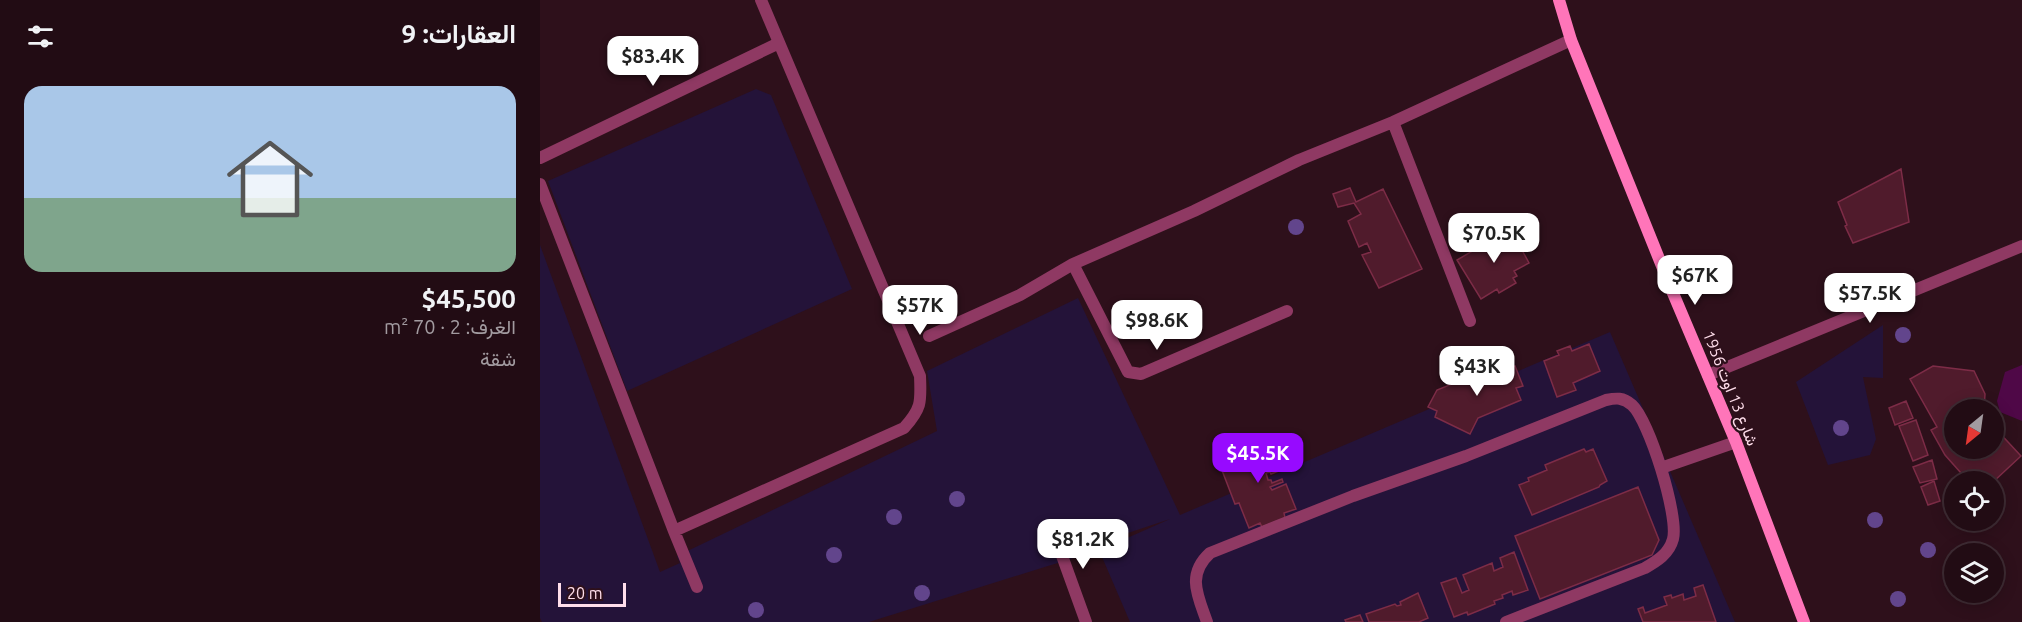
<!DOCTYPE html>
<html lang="ar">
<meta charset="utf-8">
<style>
:root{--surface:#220c14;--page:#2a151d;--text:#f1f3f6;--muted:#a29ba0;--line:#3f2c34;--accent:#970aff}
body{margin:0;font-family:Ubuntu,Vazirmatn,sans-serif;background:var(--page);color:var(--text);direction:rtl;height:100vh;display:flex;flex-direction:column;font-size:22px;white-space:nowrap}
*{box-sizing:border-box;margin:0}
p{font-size:20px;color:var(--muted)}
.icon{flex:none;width:33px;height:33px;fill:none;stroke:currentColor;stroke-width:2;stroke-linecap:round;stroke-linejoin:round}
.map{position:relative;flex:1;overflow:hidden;direction:ltr}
.panel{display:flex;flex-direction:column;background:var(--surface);width:540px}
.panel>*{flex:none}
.needle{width:39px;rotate:209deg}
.buttons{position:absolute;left:1404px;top:399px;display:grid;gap:12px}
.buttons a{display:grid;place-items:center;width:60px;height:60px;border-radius:50%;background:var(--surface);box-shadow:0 3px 15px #0003,0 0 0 2px var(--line);font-size:30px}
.scale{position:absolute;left:18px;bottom:15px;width:68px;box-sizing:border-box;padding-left:6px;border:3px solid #ffdeeb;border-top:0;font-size:16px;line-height:21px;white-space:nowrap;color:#ffdeeb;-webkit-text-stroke:4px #2e101b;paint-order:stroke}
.price{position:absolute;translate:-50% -51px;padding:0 14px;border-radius:12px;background:#fff;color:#222;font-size:20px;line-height:39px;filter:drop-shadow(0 2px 3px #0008)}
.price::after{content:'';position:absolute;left:50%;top:36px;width:18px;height:14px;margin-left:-9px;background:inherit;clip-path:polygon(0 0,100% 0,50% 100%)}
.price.current{background:var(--accent);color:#fff}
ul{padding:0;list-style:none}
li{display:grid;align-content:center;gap:12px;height:318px;padding:0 24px}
li span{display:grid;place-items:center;height:186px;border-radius:18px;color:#555}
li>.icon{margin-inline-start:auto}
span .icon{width:108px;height:108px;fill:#fffc;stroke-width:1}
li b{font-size:26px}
h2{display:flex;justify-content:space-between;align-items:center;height:72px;padding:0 24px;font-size:26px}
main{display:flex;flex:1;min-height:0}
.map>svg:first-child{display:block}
.green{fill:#241339;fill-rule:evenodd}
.water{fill:#4f0847}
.building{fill:#501b2c;stroke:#7d2c47;stroke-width:1.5}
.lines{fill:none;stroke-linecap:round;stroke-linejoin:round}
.street{stroke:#8f3963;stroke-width:12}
.secondary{stroke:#ff75b9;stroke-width:12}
.tree{fill:#62458c}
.labels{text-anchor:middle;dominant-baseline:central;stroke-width:4.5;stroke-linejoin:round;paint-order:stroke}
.street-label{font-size:16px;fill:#ffdeeb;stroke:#2e101b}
</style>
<main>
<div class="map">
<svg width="1482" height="622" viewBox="0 0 1482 622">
<rect width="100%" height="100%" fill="#2e101b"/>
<path class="green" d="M216 89 231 95 312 289 87 391 8 181Z
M0 245 120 572 140 563 137 556 397 431 387 371 538 298 640 515 1070 332 1195 622H590L559 550 329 622H2L0 618ZM630 519 560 550 555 544Z
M1343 325V378L1323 377 1336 439 1330 455 1288 465 1256 382Z"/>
<path class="water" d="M1482 365V421L1460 412 1457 401 1465 372Z"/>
<path class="building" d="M1361 169 1369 222 1313 243 1305 226 1307 225 1298 202Z
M810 188 816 202 843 189 882 269 839 288 822 255 831 252 827 243 819 247 808 221 821 214 814 203 798 207 793 194Z
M969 226 973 234 969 237 971 242 976 239 989 263 974 271 977 276 973 278 976 283 959 293 957 289 941 299 917 260 960 235V232Z
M1049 344 1060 371 1033 383 1036 390 1017 397 1004 361 1019 355 1017 351 1030 346 1032 351Z
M964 363 967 369 975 366 983 386 976 388 981 400 938 418 930 434 895 417 897 411 888 407 897 390Z
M1393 366 1434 371 1445 394 1444 410H1414V448H1454V427L1481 456 1453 482H1429L1405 455 1391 430 1397 427 1370 379Z
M1366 401 1373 418 1355 425 1349 408Z
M1376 420 1388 455 1373 461 1359 426Z
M734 438 746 468 731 474 730 472 726 473 728 480H731L732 483 742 479 743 482 730 487 732 490 746 484 756 509 744 513 745 518 722 527 720 523 709 528 699 503 695 504 678 460Z
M1044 449 1046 452 1053 449 1067 481 1060 485 1059 487 992 515 979 485 989 481 988 478 1007 470 1005 465Z
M1392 460 1397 479 1380 483 1373 467Z
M1394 481 1400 501 1388 505 1381 487Z
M1098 487 1119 540 1112 555 1000 599 975 536Z
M974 552 988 590 973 595 972 591 962 595 963 598 954 601 955 604 928 615 927 612 914 617 901 583 916 578 922 593 929 590 923 575 952 563 954 571 963 567 960 558Z
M1163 585 1176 622H1103L1098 609 1103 607 1105 613 1127 605 1124 597 1131 595 1132 598 1143 594 1144 600 1156 596 1154 588Z
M878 593 888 618 879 622H829L826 614 855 604 857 606 861 605 860 602Z
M820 615 823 622H806L805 620Z"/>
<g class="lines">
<path class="street" d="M853 122 930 321
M0 158 239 43
M0 184 134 531 157 587
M533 264 588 372 601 374 747 311
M389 336 480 295 533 264 654 211 759 160 853 122 1031 40
M1168 375 1482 246
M1121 468 1196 442
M512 528 546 622
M134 531 364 428C382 408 381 402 380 376L221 0
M667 622C658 596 646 575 670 553L813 496 926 456 1066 400C1076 398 1083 397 1092 405 1109 420 1139 516 1133 539 1129 554 1117 561 1105 568L966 622"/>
<path class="secondary" d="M1019 0 1031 40 1130 286 1196 442 1264 622"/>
</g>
<g class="tree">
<circle cx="756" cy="227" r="8"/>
<circle cx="1363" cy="335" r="8"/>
<circle cx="1301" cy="428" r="8"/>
<circle cx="417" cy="499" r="8"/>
<circle cx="354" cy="517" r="8"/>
<circle cx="1335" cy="520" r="8"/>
<circle cx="1388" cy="550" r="8"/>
<circle cx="294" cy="555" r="8"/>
<circle cx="382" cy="593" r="8"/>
<circle cx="1358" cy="599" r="8"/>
<circle cx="216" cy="610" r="8"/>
</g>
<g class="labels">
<g class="street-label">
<text transform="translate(1191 388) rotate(68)">شارع 13 اوت 1956</text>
</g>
</g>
</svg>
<div class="buttons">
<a><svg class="needle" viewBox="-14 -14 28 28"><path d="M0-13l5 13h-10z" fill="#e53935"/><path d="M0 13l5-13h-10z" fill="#a29ba0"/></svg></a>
<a><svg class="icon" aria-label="locate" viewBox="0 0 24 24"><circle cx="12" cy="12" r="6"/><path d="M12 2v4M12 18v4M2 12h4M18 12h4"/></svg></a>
<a><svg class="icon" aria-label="layers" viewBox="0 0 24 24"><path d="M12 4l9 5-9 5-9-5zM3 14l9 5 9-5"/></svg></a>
</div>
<div class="scale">20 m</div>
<b class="price" style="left:113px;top:87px">$83.4K</b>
<b class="price" style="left:954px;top:264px">$70.5K</b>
<b class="price" style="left:1155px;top:306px">$67K</b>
<b class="price" style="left:1330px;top:324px">$57.5K</b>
<b class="price" style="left:380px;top:336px">$57K</b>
<b class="price" style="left:617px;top:351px">$98.6K</b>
<b class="price" style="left:937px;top:397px">$43K</b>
<b class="price current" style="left:718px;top:484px">$45.5K</b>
<b class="price" style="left:543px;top:570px">$81.2K</b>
</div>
<section class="panel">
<h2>العقارات: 9<svg class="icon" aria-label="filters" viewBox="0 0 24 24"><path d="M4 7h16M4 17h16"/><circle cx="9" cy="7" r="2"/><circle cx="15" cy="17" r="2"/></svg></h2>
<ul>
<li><span style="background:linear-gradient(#a9c7e8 60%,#7fa58c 0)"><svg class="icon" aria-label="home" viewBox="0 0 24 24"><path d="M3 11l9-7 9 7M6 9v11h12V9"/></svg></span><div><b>$45,500</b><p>الغرف: 2 · 70 m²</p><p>شقة</p></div></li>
</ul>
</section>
</main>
